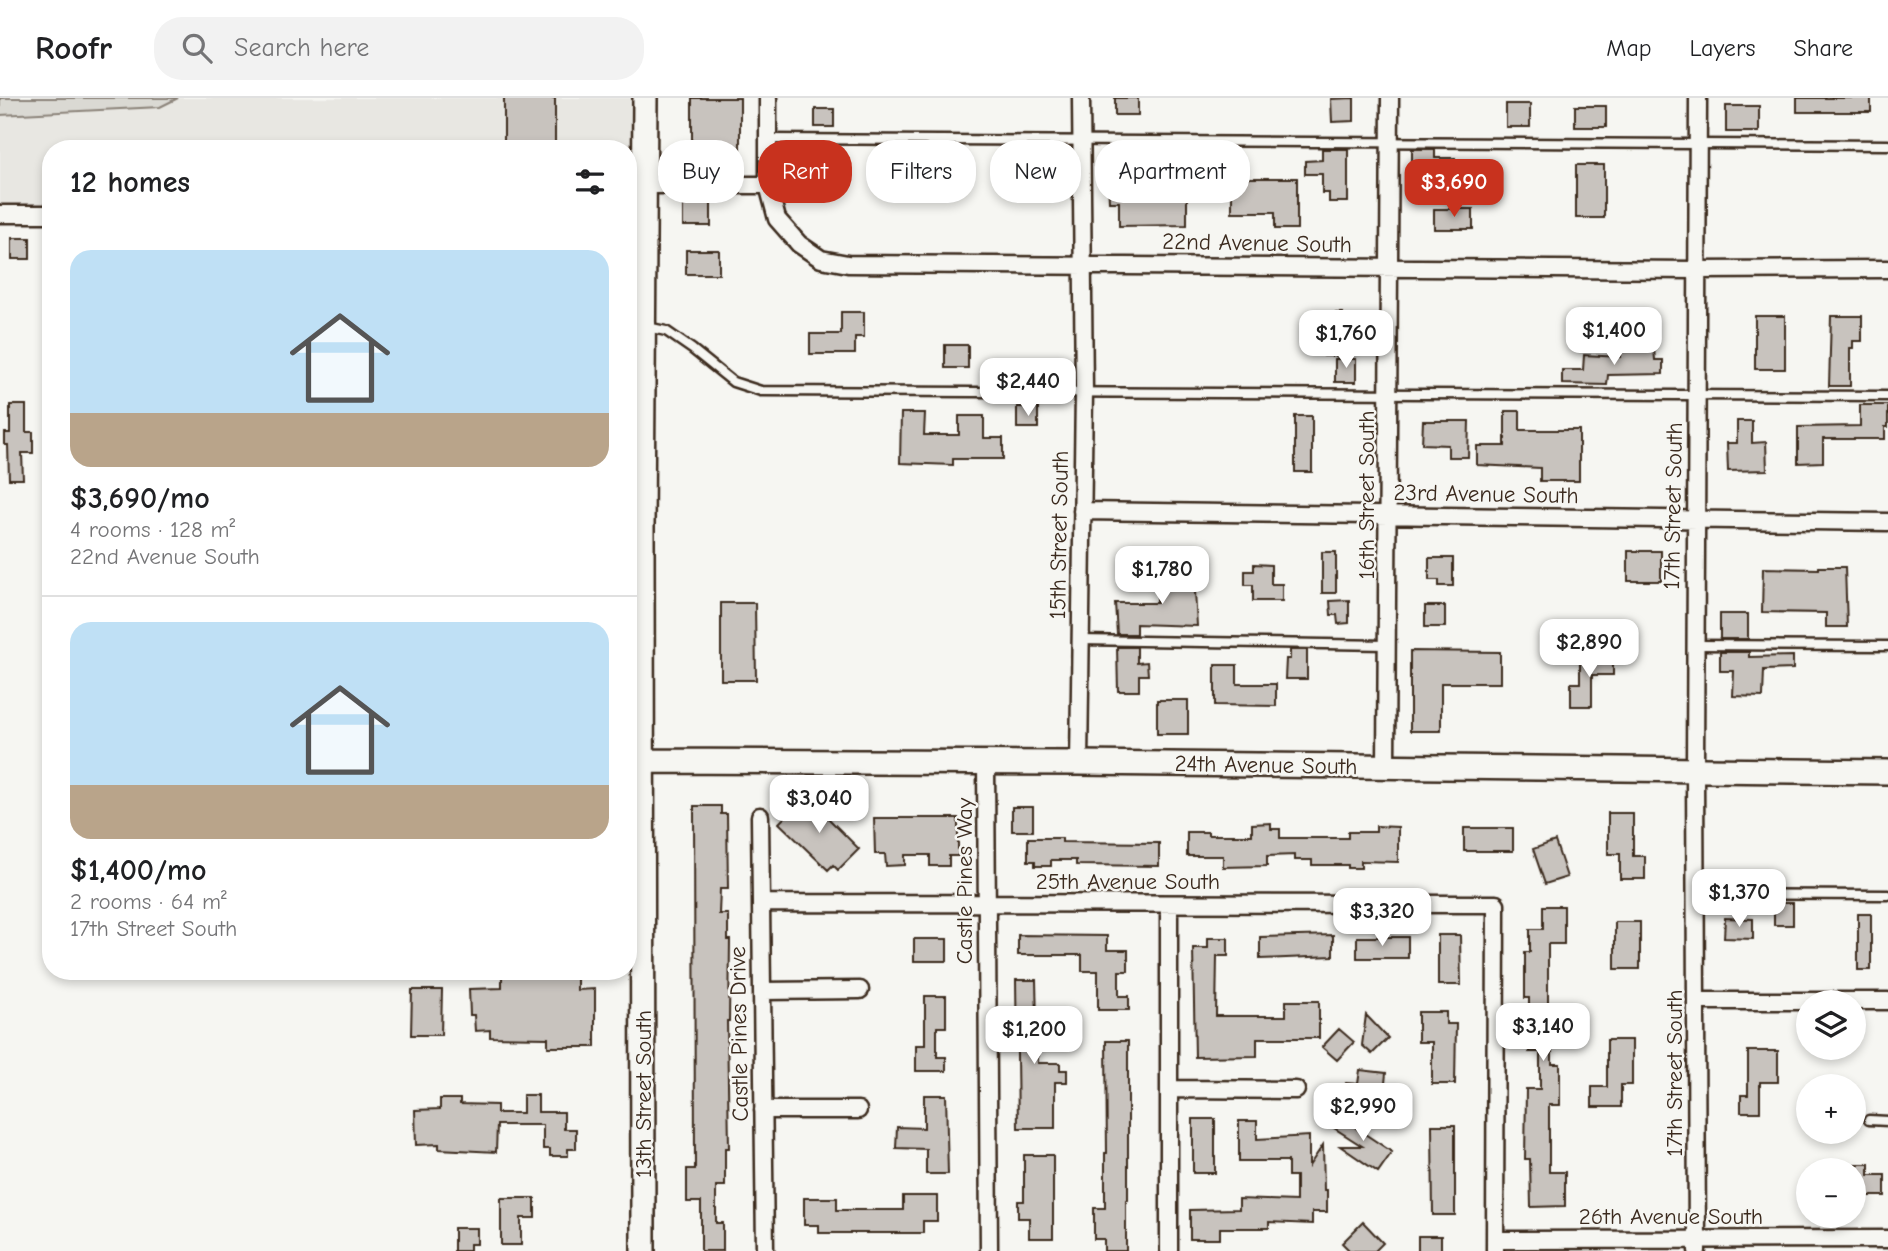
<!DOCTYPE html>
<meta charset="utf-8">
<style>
:root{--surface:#fff;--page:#f2f2f2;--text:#202124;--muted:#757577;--line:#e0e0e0;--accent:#c8321e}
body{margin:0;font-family:"Comic Neue",sans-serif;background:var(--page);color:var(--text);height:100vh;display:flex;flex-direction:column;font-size:26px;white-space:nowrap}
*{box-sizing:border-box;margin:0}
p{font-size:23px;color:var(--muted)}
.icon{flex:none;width:38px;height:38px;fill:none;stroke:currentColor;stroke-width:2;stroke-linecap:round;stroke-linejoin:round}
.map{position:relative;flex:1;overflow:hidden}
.details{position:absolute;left:42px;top:42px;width:595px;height:840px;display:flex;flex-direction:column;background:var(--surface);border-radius:28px;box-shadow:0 4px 10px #0003}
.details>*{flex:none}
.banner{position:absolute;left:658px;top:42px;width:665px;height:63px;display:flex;gap:14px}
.controls{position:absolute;left:1796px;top:892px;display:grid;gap:14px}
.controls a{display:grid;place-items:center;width:70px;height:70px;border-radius:50%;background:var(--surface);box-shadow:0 4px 10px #0003;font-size:35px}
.price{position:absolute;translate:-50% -60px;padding:0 16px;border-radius:14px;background:#fff;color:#222;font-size:23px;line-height:46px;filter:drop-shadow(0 2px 4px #0008)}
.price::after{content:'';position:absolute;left:50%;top:42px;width:21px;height:16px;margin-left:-10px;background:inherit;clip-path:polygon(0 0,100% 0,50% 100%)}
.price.on{background:var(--accent);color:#fff}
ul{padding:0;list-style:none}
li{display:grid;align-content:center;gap:14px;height:371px;padding:0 28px}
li+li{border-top:2px solid var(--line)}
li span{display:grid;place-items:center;height:217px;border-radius:21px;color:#555}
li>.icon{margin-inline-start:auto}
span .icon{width:126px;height:126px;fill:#fffc;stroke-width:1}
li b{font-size:30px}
h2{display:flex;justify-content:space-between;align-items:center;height:84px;padding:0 28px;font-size:30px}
.pill{padding:0 24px;border-radius:28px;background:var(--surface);box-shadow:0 4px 10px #0003;font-size:24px;line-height:63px}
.pill.on{background:var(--accent);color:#fff}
header{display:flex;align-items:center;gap:42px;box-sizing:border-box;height:98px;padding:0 35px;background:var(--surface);border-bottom:2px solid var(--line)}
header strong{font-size:33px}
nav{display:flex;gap:38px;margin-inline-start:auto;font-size:24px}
.search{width:490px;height:63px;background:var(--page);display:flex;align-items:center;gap:18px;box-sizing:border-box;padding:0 24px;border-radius:28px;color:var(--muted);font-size:26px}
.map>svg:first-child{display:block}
.built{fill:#e8e7e2}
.green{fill:#dad9d3;stroke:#8a8278;stroke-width:2}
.building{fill:#c8c3be;stroke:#3b2a1e;stroke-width:2}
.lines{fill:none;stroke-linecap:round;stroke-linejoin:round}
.lane-casing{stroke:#3b2a1e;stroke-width:13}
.street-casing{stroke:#3b2a1e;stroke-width:21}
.secondary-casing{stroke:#3b2a1e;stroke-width:28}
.lane{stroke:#f6f6f2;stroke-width:8}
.street{stroke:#f6f6f2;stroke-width:16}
.secondary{stroke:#f6f6f2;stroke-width:23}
.labels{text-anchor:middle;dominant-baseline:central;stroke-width:5;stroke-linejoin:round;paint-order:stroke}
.street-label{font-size:23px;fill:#3b2a1e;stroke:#f6f6f2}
</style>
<header>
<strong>Roofr</strong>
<div class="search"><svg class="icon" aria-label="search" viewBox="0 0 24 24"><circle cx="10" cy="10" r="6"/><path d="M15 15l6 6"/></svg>Search here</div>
<nav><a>Map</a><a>Layers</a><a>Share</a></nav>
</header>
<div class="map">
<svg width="1888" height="1153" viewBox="0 0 1888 1153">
<rect width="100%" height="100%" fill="#f6f6f2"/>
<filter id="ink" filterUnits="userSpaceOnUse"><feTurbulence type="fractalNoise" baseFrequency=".0143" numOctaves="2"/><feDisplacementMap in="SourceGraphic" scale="14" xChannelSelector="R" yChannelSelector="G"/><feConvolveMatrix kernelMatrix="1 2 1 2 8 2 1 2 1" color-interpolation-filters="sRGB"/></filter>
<g filter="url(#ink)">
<path class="built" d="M0 0H645L646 114H628V51H51V116H0Z"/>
<path class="green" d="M0 0H178L160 9 0 17Z"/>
<path class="building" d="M504 0H555V51H504Z
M692 0H740V61H692Z
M1115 0H1138V17H1115Z
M1354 0V23L1332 24 1331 1Z
M1797 0H1871V14H1797Z
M1506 6H1530V29H1506Z
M1575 8H1606V29H1575Z
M1726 8H1759V34H1726Z
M815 11H834V29H815Z
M1322 51H1348V104H1329V95H1322V76H1305V63L1322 62Z
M1412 51H1435V60H1455V79H1412Z
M1576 67H1604V120H1576Z
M1116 69H1144V78H1181L1182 100H1187V127L1119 128V104H1109L1108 83H1116Z
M1475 71H1499V100H1475Z
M1232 80H1297V131H1275V114H1232Z
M683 105H711V128H683Z
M1434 111H1473V131H1434Z
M12 140H30V161H12Z
M686 152H719V176H686Z
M841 214H864V239H855V256H810V236H841Z
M1324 215H1343V258H1324Z
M1755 218H1785V271H1755Z
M1831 218H1862V243H1853V250H1850V288H1829Z
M945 247H968V270H945Z
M1654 250 1655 262H1663V276L1608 277 1607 287 1562 286V272H1583L1584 257 1621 259V251Z
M1335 261H1356V284H1335Z
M10 307H26V334H33V355H22L23 381H9L8 347H5V335H10Z
M1860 307H1888V329H1885V341H1823V364L1798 365V329L1860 328Z
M1017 309H1038V330H1017Z
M1505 313H1520V332H1579V383H1540V370L1477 367V348H1505Z
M901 315H925L924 337H959V318H984V340H1003V361H953V367L900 365Z
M1295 318H1312V374H1295Z
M1423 323H1469L1468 359H1448V347L1422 346Z
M1737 323H1752V345L1766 344 1767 372 1728 373 1727 345H1737Z
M1628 453H1661V483H1628Z
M1322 454H1336V495H1322Z
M1429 460H1453V488H1439V482H1429Z
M1254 466 1271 467V486H1282V503H1253V487H1245V473H1254Z
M1819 469H1845L1847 529H1826V515L1762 514 1763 470 1819 471Z
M1157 476H1194L1197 528 1136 526V536H1117L1115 505H1157Z
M1349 502V525L1338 526 1337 517H1331L1330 503Z
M721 505H755L756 582H721Z
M1425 508H1445V529H1425Z
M1720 516H1748V541H1720Z
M1117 549H1137V565L1147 564 1148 577H1139V593H1118Z
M1290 552H1307V581H1285L1286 561H1290Z
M1410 553 1500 554V585H1441V633H1410Z
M1720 554H1749V559L1793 558V571L1764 572 1763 599 1733 598 1734 573H1720Z
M1580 559H1613V577H1592V608H1571V585H1580Z
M1215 567H1237V586H1276V608L1215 607Z
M1157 602H1188V636H1157Z
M806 698 859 751 838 772 833 767 828 772 779 725Z
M694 708H721V716H727L728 791H720L719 816H728V842H730L729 923H727L729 1050H725V1088H716V1125H723V1153H701V1104H687V1071H695Z
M1012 709H1033V733H1012Z
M1608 715H1633V758H1645V781H1620V756H1608Z
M874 720H958V758H949V768H930V757H905V767L886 768 885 756H875Z
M1271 725V731H1280V740H1348V734H1376V728L1398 729V764L1361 763V770H1348V767H1312V762H1295V757L1267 758V768L1223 769V758H1187V734H1208V737H1252V726Z
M1464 730H1513V753H1464Z
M1028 740H1062V744L1159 745V768L1076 767V762H1051V768H1035V763H1028Z
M1555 743 1567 779 1545 786 1533 751Z
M1774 805H1793V827H1774Z
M1543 808H1564V846H1548V907H1552V966H1560V1007H1549V1074H1565V1108L1531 1109 1530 1061H1525L1526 991H1540V954H1529V900H1525V854H1530V831H1543Z
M1858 816H1871V872H1858Z
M1725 820 1753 821V841L1724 840Z
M1615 824H1640V871H1615Z
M1018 837 1107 838V852H1128V873H1119V898H1129V912H1098V873H1082V857H1018Z
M1333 837V858L1260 861V839Z
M1438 837H1460L1461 887H1438Z
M1357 839H1408V860H1357Z
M1208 840H1228V858H1217L1216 918H1286V903H1319V940H1257V958L1195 959 1193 850H1208Z
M914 841H947V863H914Z
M502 873H577V892L595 891V949H548V940L490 939V932L475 933 474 917H470L469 891 502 890Z
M1016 882H1036L1038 965H1060V972H1067V984H1055V1030H1018Z
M412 892H442L441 937H411Z
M925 898H946V929H937V959H946V973H916V947H925Z
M1418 914H1446V926H1456L1455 986H1432V944H1418Z
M1366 917 1388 940 1372 956 1362 947Z
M1339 931 1354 944 1337 962 1322 949Z
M1607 942H1632V987H1621V1009H1592V989H1607Z
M1106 943H1128V1102H1126V1153H1104V1141H1094V1110H1105V1055H1107Z
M1748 953H1778V984H1760V1014H1741V997H1748Z
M1360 972 1386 975 1383 1007 1344 1003 1346 985 1358 986Z
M523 997H538V1014H564V1031H576V1051H568V1058H550V1051H543V1027H497L496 1054 439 1051V1046L416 1047 415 1012 440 1011V1001H460V1006L497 1007V1015H523Z
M924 997H946L948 1076H926V1051L896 1050 897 1029 924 1030Z
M1346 1013 1361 1023 1356 1030 1392 1054 1378 1074 1340 1048H1362L1334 1030Z
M1193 1021H1215V1075H1193Z
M1239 1023H1257V1041L1309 1038V1068L1323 1047 1324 1092H1327V1114H1312V1126L1269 1124V1130H1220V1141H1190V1112L1239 1111V1101L1296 1103V1078H1288V1063H1239Z
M1432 1027H1455V1117H1433Z
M1024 1057H1053V1140H1029V1120H1018V1103H1024Z
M1853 1066H1869V1077H1885V1098H1853Z
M903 1098H937V1123H923V1135H819V1127H804V1100H837V1112H903Z
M501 1100H535V1120H521V1147H501Z
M1363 1124 1383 1145 1375 1153H1350L1342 1145Z
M454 1130H477V1146H470V1153H454Z
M1418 1138H1441V1153H1418Z"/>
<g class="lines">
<defs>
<path id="lane" d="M767 41 1888 47
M647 229 666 233 692 251 733 284 761 293 1888 298
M1080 542 1387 547
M1695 547 1888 548
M1697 796 1888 797
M1869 1022 1888 1023"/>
<path id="street" d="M768 0V87L777 121 799 146 821 161 848 166 1697 172 1888 171
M645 87H768
M0 116H51
M1082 413 1888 424
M986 665 989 1153
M1079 665 1084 293 1081 0
M1386 668 1390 0
M760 718 765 1153
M761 805 1496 806 1495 1153
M762 893 860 892
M1697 903H1888
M1169 991 1296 992
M763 1012H858
M1495 1142 1888 1141
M1169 1153V807
M1697 1153 1695 670 1698 0"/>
<path id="secondary" d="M643 663 1079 665 1888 674
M643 1153 642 429 645 0"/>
</defs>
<use href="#lane" class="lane-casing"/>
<use href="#street" class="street-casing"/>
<use href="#secondary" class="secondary-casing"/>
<use href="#lane" class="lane"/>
<use href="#street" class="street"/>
<use href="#secondary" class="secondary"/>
</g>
</g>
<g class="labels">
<g class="street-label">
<text transform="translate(1257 145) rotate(1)">22nd Avenue South</text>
<text transform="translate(1486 396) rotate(1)">23rd Avenue South</text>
<text transform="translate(1366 397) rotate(-90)">16th Street South</text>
<text transform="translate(1673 408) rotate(-89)">17th Street South</text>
<text transform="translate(1059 437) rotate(-89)">15th Street South</text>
<text transform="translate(1266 667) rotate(1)">24th Avenue South</text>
<text transform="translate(964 783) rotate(-90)">Castle Pines Way</text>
<text x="1128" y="783">25th Avenue South</text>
<text transform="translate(739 936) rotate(-91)">Castle Pines Drive</text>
<text transform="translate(1674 975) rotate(-90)">17th Street South</text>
<text transform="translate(643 996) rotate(-90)">13th Street South</text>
<text x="1671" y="1118">26th Avenue South</text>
</g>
</g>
</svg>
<div class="controls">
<a><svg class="icon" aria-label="layers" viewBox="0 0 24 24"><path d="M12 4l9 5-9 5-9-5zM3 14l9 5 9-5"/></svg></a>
<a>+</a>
<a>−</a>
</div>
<b class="price on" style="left:1454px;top:121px">$3,690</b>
<b class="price" style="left:1614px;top:269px">$1,400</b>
<b class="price" style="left:1346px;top:272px">$1,760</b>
<b class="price" style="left:1028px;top:320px">$2,440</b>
<b class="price" style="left:1162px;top:508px">$1,780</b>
<b class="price" style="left:1589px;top:581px">$2,890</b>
<b class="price" style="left:819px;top:737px">$3,040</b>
<b class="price" style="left:1739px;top:831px">$1,370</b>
<b class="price" style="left:1382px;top:850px">$3,320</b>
<b class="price" style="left:1543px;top:965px">$3,140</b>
<b class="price" style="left:1034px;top:968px">$1,200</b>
<b class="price" style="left:1363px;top:1045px">$2,990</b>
<div class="banner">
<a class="pill">Buy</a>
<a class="pill on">Rent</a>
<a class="pill">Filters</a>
<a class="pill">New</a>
<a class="pill">Apartment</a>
</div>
<section class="details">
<h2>12 homes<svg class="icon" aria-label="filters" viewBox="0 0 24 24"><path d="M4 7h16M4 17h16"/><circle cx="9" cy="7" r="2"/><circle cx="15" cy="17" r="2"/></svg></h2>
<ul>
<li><span style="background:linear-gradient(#bfe0f5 75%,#b9a48a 0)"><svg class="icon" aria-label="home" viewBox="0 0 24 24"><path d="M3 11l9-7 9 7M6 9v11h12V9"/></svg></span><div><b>$3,690/mo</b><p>4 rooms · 128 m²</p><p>22nd Avenue South</p></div></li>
<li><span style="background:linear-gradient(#bfe0f5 75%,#b9a48a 0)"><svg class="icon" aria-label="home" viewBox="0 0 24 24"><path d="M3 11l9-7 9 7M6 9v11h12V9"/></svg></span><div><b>$1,400/mo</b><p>2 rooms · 64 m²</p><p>17th Street South</p></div></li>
</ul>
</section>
</div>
